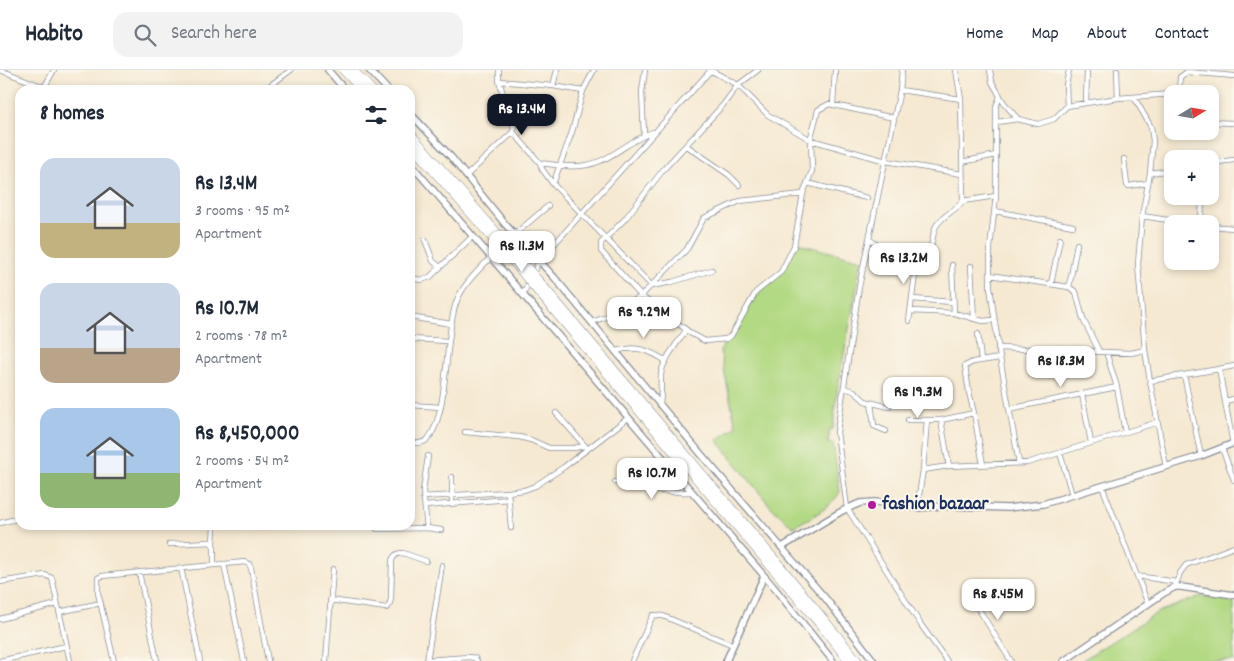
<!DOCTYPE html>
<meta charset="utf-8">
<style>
:root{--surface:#fff;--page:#f2f2f3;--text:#1f2937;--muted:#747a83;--line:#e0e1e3;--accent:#111827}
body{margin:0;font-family:Dekko,sans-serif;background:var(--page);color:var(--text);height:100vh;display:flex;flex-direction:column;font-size:19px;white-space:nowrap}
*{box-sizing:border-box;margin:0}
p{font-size:16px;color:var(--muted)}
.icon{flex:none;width:28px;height:28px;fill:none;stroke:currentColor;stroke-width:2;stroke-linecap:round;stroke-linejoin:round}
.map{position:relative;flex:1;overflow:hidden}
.details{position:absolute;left:15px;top:15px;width:400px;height:445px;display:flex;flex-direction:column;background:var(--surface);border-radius:15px;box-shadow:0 2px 8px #0003}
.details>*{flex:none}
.needle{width:32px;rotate:79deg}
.fabs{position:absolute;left:1164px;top:15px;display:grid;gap:10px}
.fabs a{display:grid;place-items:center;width:55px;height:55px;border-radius:10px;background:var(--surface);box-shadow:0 2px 8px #0003;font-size:25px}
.price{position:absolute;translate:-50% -42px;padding:0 11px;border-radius:10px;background:#fff;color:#222;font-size:16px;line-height:32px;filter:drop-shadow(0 1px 2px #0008)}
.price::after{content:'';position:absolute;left:50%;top:30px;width:15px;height:11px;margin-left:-8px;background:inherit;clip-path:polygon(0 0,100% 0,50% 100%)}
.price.on{background:var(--accent);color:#fff}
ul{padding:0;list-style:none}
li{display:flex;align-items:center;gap:15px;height:125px;padding:0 25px}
li span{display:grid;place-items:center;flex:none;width:140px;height:100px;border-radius:15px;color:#555}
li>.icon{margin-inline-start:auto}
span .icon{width:60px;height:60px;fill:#fffc;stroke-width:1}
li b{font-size:21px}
h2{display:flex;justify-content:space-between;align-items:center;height:60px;padding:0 25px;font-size:21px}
header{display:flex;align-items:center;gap:30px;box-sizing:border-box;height:70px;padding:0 25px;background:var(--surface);border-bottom:1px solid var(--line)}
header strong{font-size:24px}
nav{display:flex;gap:28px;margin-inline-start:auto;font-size:18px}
.search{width:350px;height:45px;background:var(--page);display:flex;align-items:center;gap:12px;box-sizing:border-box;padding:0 18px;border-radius:15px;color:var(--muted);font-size:19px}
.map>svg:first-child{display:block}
.green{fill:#b2d983;stroke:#668470}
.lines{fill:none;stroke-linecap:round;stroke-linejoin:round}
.minor-casing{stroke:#888c98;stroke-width:6}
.tertiary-casing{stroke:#888c98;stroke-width:8}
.trunk-casing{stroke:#888c98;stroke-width:9}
.minor{stroke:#fff;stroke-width:4.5}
.tertiary{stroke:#fff;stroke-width:5.5}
.trunk{stroke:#fff;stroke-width:8}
.trunk-bridge-casing{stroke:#888c98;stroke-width:9;stroke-linecap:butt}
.trunk-bridge{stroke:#fff;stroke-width:8}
.poi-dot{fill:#b5179e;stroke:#fbf7ec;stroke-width:2}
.labels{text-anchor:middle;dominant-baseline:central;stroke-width:4;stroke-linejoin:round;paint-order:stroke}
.poi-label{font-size:19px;font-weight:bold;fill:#1b2f5e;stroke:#fbf7ec;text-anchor:start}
</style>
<header>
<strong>Habito</strong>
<div class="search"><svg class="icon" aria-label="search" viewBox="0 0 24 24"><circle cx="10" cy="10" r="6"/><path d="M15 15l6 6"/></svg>Search here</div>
<nav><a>Home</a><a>Map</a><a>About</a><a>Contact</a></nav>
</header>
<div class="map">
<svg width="1234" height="591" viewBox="0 0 1234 591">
<rect width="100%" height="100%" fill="#fbf7ec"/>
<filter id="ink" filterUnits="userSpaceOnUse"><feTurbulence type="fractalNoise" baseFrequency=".02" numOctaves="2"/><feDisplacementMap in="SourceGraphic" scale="10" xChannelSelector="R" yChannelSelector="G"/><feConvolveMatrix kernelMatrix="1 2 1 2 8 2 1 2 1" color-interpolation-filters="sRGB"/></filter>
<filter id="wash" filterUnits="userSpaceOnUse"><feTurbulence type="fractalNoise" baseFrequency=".0096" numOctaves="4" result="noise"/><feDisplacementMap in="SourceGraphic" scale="20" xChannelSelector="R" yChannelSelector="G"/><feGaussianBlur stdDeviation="1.12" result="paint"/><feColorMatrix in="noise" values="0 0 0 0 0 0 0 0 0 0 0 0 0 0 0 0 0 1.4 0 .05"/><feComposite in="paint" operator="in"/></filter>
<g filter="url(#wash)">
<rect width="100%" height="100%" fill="#f5e9d2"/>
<path class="green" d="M797 172 807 176 862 190 837 321 833 359H830L828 373 833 374 840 422C830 439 810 448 793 457L771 437 717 370 736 357 720 281 758 222 783 202Z
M1201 526 1234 531V591H1081L1158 542Z"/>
</g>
<g filter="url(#ink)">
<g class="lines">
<defs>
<path id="minor" d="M0 0 52 20
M710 0 738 15 768 45 811 70 886 91 962 104
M758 0 738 15 723 35 663 100 625 149 601 173V181L641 226 692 264 705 271 726 269 731 266 756 222 781 202 794 176 803 124
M902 0 900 20 859 217 837 362 847 438 921 555 947 591
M990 0 992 12 1004 33 1018 49 1038 54 1054 49 1067 36 1118 28 1172 24
M1117 0 1118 28
M499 11 553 16 583 21
M45 16 54 0
M553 16 557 0
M264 20 291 0
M900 20 961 29
M1173 24 1179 23 1180 7 1187 2 1234 6
M1134 27 1151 57 1153 71 1150 103 1172 100
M1086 33 1087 0
M833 35 835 0
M1067 36 1066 15 1069 0
M997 52 1018 49
M1210 52 1234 53
M513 62 540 93 542 99 553 114 652 216 672 212 712 200
M644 65 642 22 645 0
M687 76 729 105 739 115
M996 85V37L1000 26
M1124 89 1127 115 1129 116 1148 113
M962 92 996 85V126
M540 93C555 95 571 98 587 95 611 91 630 69 653 62
M1210 93 1234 90
M466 106 513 62 514 58 499 11V0
M807 113 867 128
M553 114 572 62 583 21 594 0
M963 131 996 126 990 178V217L1000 288 1019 393
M995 141 1073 156
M1142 146 1194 154
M1201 154 1202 126
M1210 156 1234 158
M515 164 548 136
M869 169C888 185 908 185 931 176 933 170 933 162 936 156 943 145 955 141 963 131L961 29 956 0
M425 170 433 191 440 197
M952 195 954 243
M971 196 974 249
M533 204 539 191 711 0
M990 205 1069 217 1076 222 1083 249 1099 281
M410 208 421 210 430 207 473 166
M1051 214 1060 169
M1069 217 1077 174
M523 224 530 211
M912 229 952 232
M911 241 954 243 983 251 993 250
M410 247 451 254
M909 251 918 181
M592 252 614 244 641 226 687 179 704 148 740 131 803 124 812 101 811 67 818 40 829 34 894 48
M978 264 981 291
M410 269 448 271
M998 278 1131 283 1145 280 1150 311
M1145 280 1138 194 1142 146 1150 103
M616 281C636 275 649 280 666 291
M1106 282 1117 317 1125 362
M844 318 854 321 865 331 889 337
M1082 324 1091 373
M1225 331 1234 329
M660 333C662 323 660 315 661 305 662 291 679 271 686 260
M871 333 874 356 886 361
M410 335 441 337
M1009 339 1117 317
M556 343 586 377
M974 343 969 322 965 296 973 292 1000 288
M908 350H927
M941 350 974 343 983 395
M465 362 519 367 531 370 549 378H574L584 376
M410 373C417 373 423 374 428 369 449 344 444 268 456 233 462 215 478 201 491 187
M1233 374 1219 299 1234 296
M1222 378 1234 410
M1060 383 1072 425
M1201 386 1184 305 1219 299
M1166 397 1150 311 1184 305
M923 400 949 396 1027 393 1158 352
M615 412C641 419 664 423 691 422
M1102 416 1148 534
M508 422 511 458
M423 427 508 422 524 420 535 416 564 397 628 348
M452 434V407
M425 436 509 429
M917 438 923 400 927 350H941L949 396
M0 453 20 448
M427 458 423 421 428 386
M377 459 427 458 441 460
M169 474 211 472 214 477V495
M213 474 214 455
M224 494 244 591
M181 498 200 591
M139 502 157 591
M1137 506 1176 512
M0 512 45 505 52 508 70 591
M1175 517 1180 503 1186 495 1234 477
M968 522 1011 591
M330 530 386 538 389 536 391 529 392 490C395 485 396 483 403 483L426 491
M59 542 101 533
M0 549 57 534
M427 590 469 587 475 588 477 591
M0 591 66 576
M114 591 98 523V508L102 506 245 492 249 494 251 498 268 591
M326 591 333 499
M427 591 442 495
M632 591 653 545 663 546 733 575"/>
<path id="tertiary" d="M328 0 345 20
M369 0 388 20
M410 43 451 87 505 154 554 207 701 384 826 529 874 591
M410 93 772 515 833 591
M782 477 842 441 860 433 875 432 897 434 917 438 946 436 1008 438 1043 434 1201 386 1234 373
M726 591 764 506
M1064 591 1164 523 1175 517H1181L1234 525"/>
<path id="trunk" d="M343 0 362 20
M353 0 372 20
M410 63 526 196
M410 74 521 201
M539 211 782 498 858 591
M533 216 822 557 849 591"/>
</defs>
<use href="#minor" class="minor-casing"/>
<use href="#tertiary" class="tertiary-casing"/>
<use href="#trunk" class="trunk-casing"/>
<use href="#minor" class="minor"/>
<use href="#tertiary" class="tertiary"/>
<use href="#trunk" class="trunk"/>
<defs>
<path id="trunk-bridge" d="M526 196 539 211
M521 201 533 216"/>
</defs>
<use href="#trunk-bridge" class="trunk-bridge-casing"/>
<use href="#trunk-bridge" class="trunk-bridge"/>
</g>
</g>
<circle class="poi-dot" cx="872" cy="435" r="5"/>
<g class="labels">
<g class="poi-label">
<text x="882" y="435">fashion bazaar</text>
</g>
</g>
</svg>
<div class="fabs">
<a><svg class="needle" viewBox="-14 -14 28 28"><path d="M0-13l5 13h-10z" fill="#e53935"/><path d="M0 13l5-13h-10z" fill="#747a83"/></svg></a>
<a>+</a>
<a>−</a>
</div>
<b class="price on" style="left:522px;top:66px">Rs 13.4M</b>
<b class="price" style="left:522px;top:203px">Rs 11.3M</b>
<b class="price" style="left:904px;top:215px">Rs 13.2M</b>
<b class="price" style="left:644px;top:269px">Rs 9.29M</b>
<b class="price" style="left:1061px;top:318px">Rs 18.3M</b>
<b class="price" style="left:918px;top:349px">Rs 19.3M</b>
<b class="price" style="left:652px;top:430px">Rs 10.7M</b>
<b class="price" style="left:998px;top:551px">Rs 8.45M</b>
<section class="details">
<h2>8 homes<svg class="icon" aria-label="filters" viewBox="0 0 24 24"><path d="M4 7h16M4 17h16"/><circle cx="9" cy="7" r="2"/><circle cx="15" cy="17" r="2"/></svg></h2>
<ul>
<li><span style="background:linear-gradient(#c9d6e8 65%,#c2b280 0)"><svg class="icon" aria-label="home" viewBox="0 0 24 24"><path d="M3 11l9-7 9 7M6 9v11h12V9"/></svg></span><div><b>Rs 13.4M</b><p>3 rooms · 95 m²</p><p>Apartment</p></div></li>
<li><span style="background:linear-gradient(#c9d6e8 65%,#b9a48a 0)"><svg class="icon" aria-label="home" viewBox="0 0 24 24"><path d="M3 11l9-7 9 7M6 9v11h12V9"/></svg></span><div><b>Rs 10.7M</b><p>2 rooms · 78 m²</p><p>Apartment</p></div></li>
<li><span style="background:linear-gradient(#a9c7e8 65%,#8fb573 0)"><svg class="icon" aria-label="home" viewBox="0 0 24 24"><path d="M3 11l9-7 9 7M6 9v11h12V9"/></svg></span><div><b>Rs 8,450,000</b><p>2 rooms · 54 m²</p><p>Apartment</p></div></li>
</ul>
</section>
</div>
